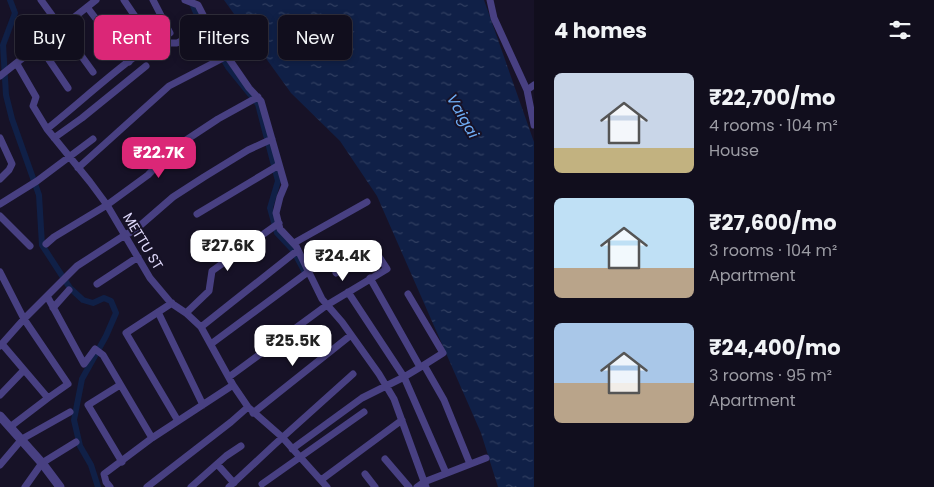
<!DOCTYPE html>
<meta charset="utf-8">
<style>
:root{--surface:#110e1d;--page:#1e1c2a;--text:#f1f3f6;--muted:#9c9ca4;--line:#302e3b;--accent:#db2777}
body{margin:0;font-family:Poppins,sans-serif;background:var(--page);color:var(--text);height:100vh;display:flex;flex-direction:column;font-size:19px;white-space:nowrap}
*{box-sizing:border-box;margin:0}
p{font-size:16px;color:var(--muted)}
.icon{flex:none;width:28px;height:28px;fill:none;stroke:currentColor;stroke-width:2;stroke-linecap:round;stroke-linejoin:round}
.map{position:relative;flex:1;overflow:hidden}
.details{display:flex;flex-direction:column;background:var(--surface);width:400px}
.details>*{flex:none}
.top-card{position:absolute;left:15px;top:15px;width:444px;height:45px;display:flex;gap:10px}
.price{position:absolute;translate:-50% -42px;padding:0 11px;border-radius:10px;background:#fff;color:#222;font-size:16px;line-height:32px;filter:drop-shadow(0 1px 2px #0008)}
.price::after{content:'';position:absolute;left:50%;top:30px;width:15px;height:11px;margin-left:-8px;background:inherit;clip-path:polygon(0 0,100% 0,50% 100%)}
.price.on{background:var(--accent);color:#fff}
ul{padding:0;list-style:none}
li{display:flex;align-items:center;gap:15px;height:125px;padding:0 20px}
li span{display:grid;place-items:center;flex:none;width:140px;height:100px;border-radius:8px;color:#555}
li>.icon{margin-inline-start:auto}
span .icon{width:60px;height:60px;fill:#fffc;stroke-width:1}
li b{font-size:21px}
h2{display:flex;justify-content:space-between;align-items:center;height:60px;padding:0 20px;font-size:21px}
.tag{padding:0 18px;border-radius:8px;background:var(--surface);box-shadow:0 2px 8px #0003,0 0 0 1px var(--line);font-size:18px;line-height:45px}
.tag.on{background:var(--accent);color:#fff}
main{display:flex;flex:1;min-height:0}
.map>svg:first-child{display:block}
.water{fill:url(#water-ripples)}
.lines{fill:none;stroke-linecap:round;stroke-linejoin:round}
.canal{stroke:#102047;stroke-width:6}
.minor{stroke:#484082;stroke-width:7}
.tertiary{stroke:#484082;stroke-width:9}
.labels{text-anchor:middle;dominant-baseline:central;stroke-width:4;stroke-linejoin:round;paint-order:stroke}
.street-label{font-size:14px;fill:#e0dafc;stroke:#171227}
.water-label{font-size:15px;font-style:italic;fill:#6fadf5;stroke:#171227}
</style>
<main>
<div class="map">
<svg width="534" height="487" viewBox="0 0 534 487">
<defs>
<pattern id="water-ripples" width="26" height="14" patternUnits="userSpaceOnUse" patternTransform="scale(1.25)"><rect width="26" height="14" fill="#102047"/><path d="M2 4q2-2 4 0t4 0M15 11q2-2 4 0t4 0" fill="none" stroke="#324062"/></pattern>
</defs>
<rect width="100%" height="100%" fill="#171227"/>
<path class="water" d="M224 0H484L534 142V487H498L481 433 377 196 340 141 291 93Z"/>
<g class="lines">
<path class="canal" d="M10 0 15 13 3 45 6 95 12 119 39 195 42 245 70 288 83 300 93 303 104 298 111 301 116 313 106 336 82 379 74 420 80 446 91 465 98 487
M191 1 197 15 228 67 258 104 278 181 270 208 277 233 293 250 306 274"/>
<path class="minor" d="M41 0 93 72
M124 0 153 43H177L208 27
M185 0 198 5 216 40 249 88 261 101 285 185 280 197 276 213 280 229 296 246 322 299 342 322 379 374 394 399 426 487
M490 0 494 18 527 90 534 85
M87 7 129 62
M39 45 68 88
M17 64 36 97 33 106 47 129 90 182 107 205 150 278 171 303 186 313 201 327 233 385 248 407 282 437 327 487
M0 76 96 0
M527 90 534 125
M47 129C87 97 126 59 170 33L153 0
M0 138 12 164 9 170 0 179
M54 138 82 118 146 66
M78 168 169 86 227 56
M0 204 37 181 93 139
M197 214 279 165
M0 216 30 246
M294 243 367 202
M46 244 54 237 107 205 148 175 174 148 218 119 258 97
M0 272 24 319 68 384 48 398
M370 278 420 367
M97 284 138 257
M348 292 404 377 424 365 444 400 470 464
M408 294 443 353 424 365
M47 296 84 364 95 349 103 355 152 438
M172 303 126 333 178 421
M53 308 69 290
M158 312 203 405
M186 313 209 291 212 271 279 223
M201 327 298 250
M2 344 48 398 10 427
M211 344 308 272
M0 346 24 319 77 266 125 235 135 230 173 197 204 177 248 150 272 139
M229 377 327 305 387 269 374 249 336 273
M120 385 88 405 122 462
M0 395 24 370
M253 413 351 335
M292 449 362 398 404 377 446 473
M385 459 409 487
M217 464 234 483
M0 465 22 439 70 412
M365 474 375 487
M321 480 402 420
M262 484 364 412
M25 487 42 463 76 442
M110 487 106 482 104 474 152 438 233 385
M147 487 231 422 248 407
M191 487 226 456 241 446
M229 487 274 445 353 374
M417 487 424 482 486 458"/>
<path class="tertiary" d="M0 416 42 463 60 487"/>
</g>
<g class="labels">
<g class="street-label">
<text transform="translate(143 241) rotate(59)">METTU ST</text>
</g>
<g class="water-label">
<text transform="translate(463 116) rotate(60)">Vaigai</text>
</g>
</g>
</svg>
<b class="price on" style="left:159px;top:179px">₹22.7K</b>
<b class="price" style="left:228px;top:272px">₹27.6K</b>
<b class="price" style="left:343px;top:282px">₹24.4K</b>
<b class="price" style="left:293px;top:367px">₹25.5K</b>
<div class="top-card">
<a class="tag">Buy</a>
<a class="tag on">Rent</a>
<a class="tag">Filters</a>
<a class="tag">New</a>
</div>
</div>
<section class="details">
<h2>4 homes<svg class="icon" aria-label="filters" viewBox="0 0 24 24"><path d="M4 7h16M4 17h16"/><circle cx="9" cy="7" r="2"/><circle cx="15" cy="17" r="2"/></svg></h2>
<ul>
<li><span style="background:linear-gradient(#c9d6e8 75%,#c2b280 0)"><svg class="icon" aria-label="home" viewBox="0 0 24 24"><path d="M3 11l9-7 9 7M6 9v11h12V9"/></svg></span><div><b>₹22,700/mo</b><p>4 rooms · 104 m²</p><p>House</p></div></li>
<li><span style="background:linear-gradient(#bfe0f5 70%,#b9a48a 0)"><svg class="icon" aria-label="home" viewBox="0 0 24 24"><path d="M3 11l9-7 9 7M6 9v11h12V9"/></svg></span><div><b>₹27,600/mo</b><p>3 rooms · 104 m²</p><p>Apartment</p></div></li>
<li><span style="background:linear-gradient(#a9c7e8 60%,#b9a48a 0)"><svg class="icon" aria-label="home" viewBox="0 0 24 24"><path d="M3 11l9-7 9 7M6 9v11h12V9"/></svg></span><div><b>₹24,400/mo</b><p>3 rooms · 95 m²</p><p>Apartment</p></div></li>
</ul>
</section>
</main>
